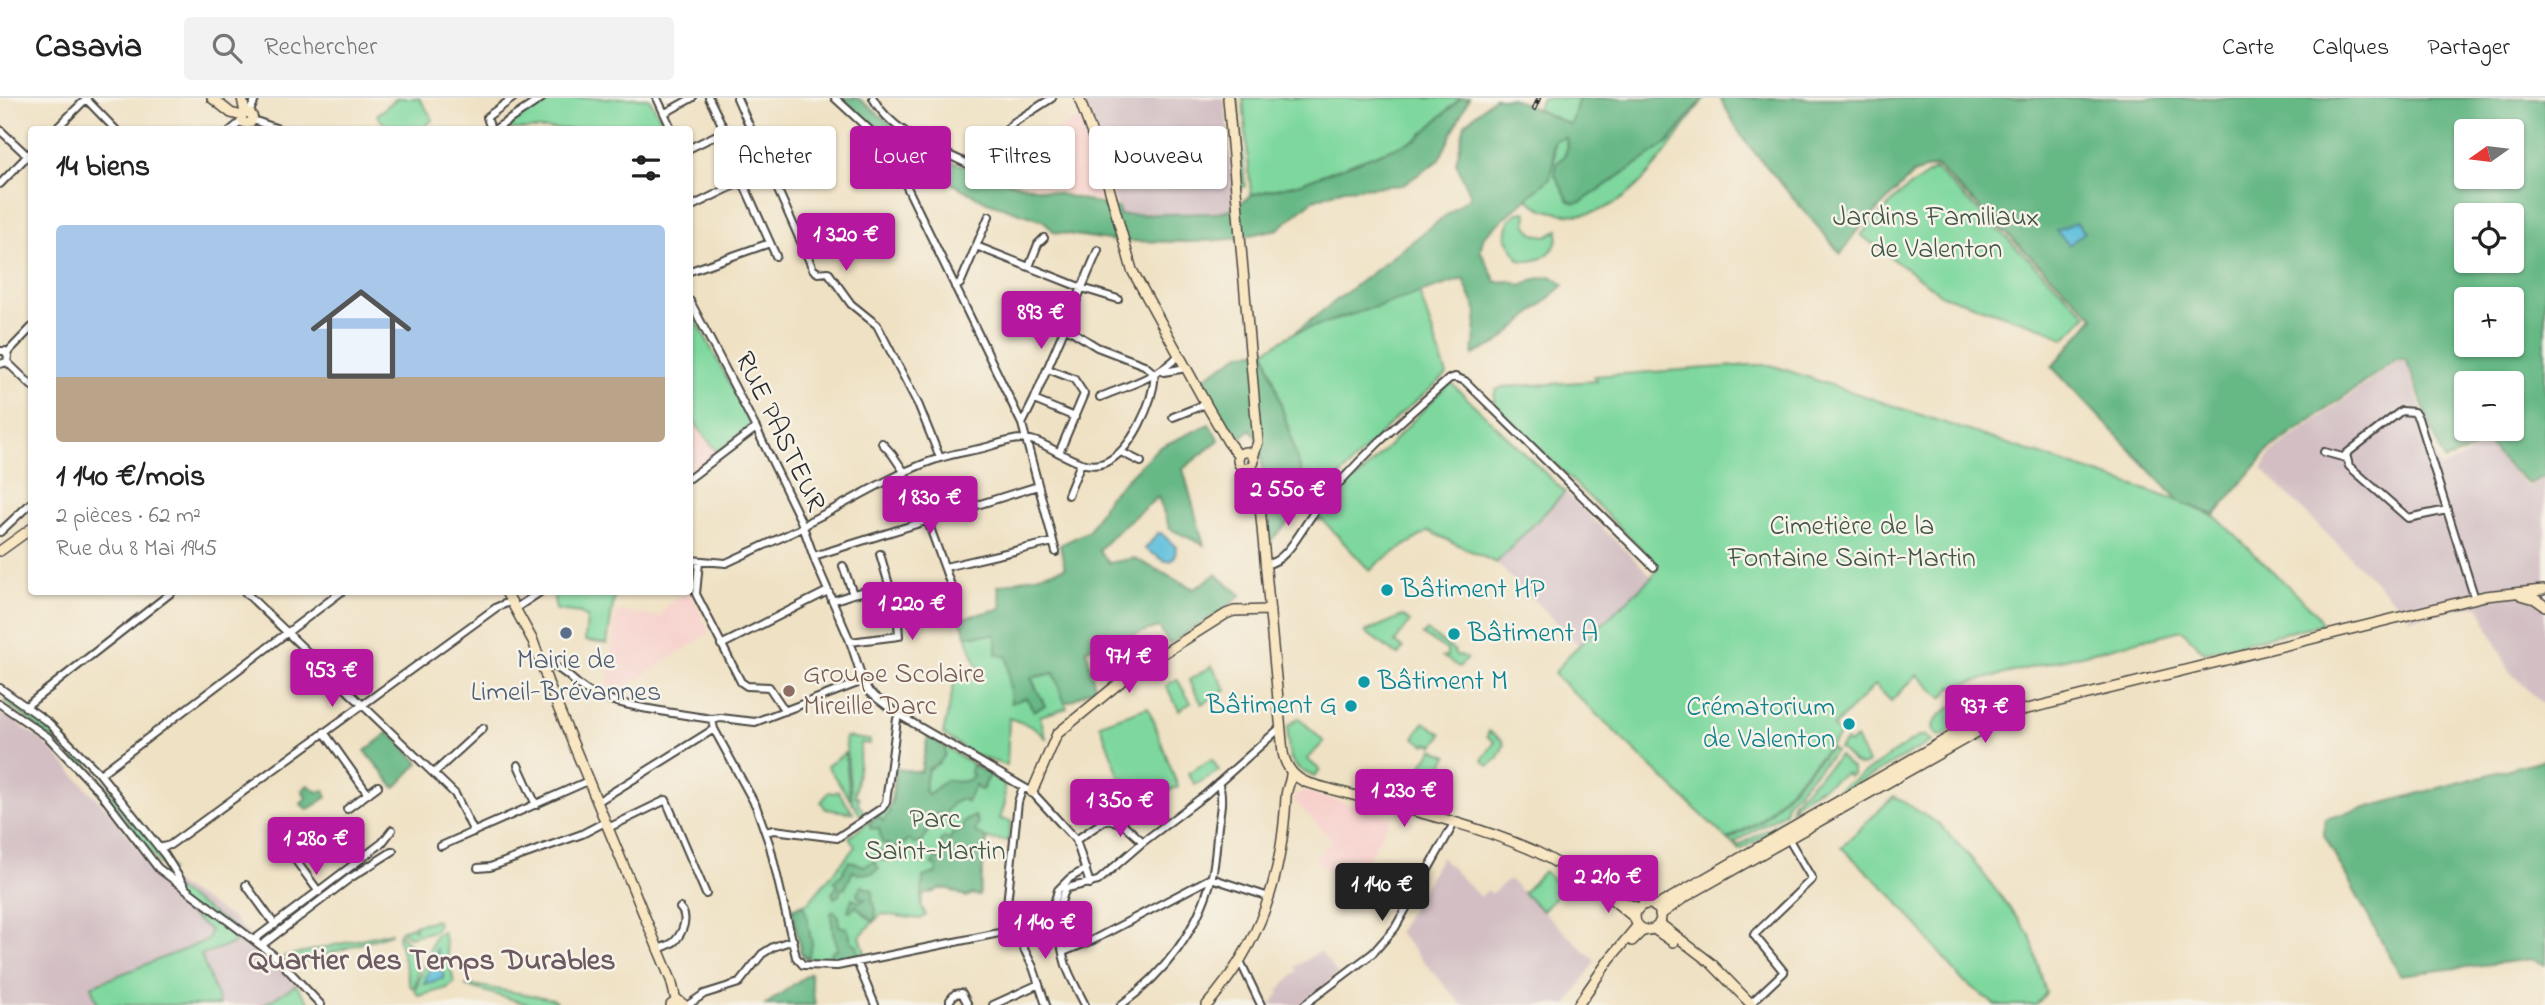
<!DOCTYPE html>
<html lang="fr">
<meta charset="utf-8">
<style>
:root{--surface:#fff;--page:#f2f2f2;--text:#222;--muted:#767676;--line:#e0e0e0;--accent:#b5179e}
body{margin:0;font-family:"Indie Flower",sans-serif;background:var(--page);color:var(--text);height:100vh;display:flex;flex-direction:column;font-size:26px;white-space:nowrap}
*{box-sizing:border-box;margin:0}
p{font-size:23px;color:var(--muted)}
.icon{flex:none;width:38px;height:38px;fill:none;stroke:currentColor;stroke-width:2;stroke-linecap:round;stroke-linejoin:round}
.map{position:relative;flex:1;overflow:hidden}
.details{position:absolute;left:28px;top:28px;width:665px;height:469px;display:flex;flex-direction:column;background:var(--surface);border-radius:7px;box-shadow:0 2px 5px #0004}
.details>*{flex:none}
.banner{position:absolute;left:714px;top:28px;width:665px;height:63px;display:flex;gap:14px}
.needle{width:46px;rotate:256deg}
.buttons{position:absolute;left:2454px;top:21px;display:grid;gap:14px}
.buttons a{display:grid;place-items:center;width:70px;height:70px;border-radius:7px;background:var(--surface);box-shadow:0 2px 5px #0004;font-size:35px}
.price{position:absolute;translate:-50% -60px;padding:0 16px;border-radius:7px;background:var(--accent);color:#fff;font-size:23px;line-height:46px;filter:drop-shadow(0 2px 4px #0008)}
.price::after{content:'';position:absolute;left:50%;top:42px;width:21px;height:16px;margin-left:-10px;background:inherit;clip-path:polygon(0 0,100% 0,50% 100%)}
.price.active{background:#222;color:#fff}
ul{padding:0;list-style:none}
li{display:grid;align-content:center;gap:14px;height:371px;padding:0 28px}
li span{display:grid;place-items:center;height:217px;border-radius:7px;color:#555}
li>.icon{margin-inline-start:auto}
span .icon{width:126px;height:126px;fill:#fffc;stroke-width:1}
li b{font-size:30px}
h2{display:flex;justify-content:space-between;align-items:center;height:84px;padding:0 28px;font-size:30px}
.chip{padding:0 24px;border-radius:7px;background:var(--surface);box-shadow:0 2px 5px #0004;font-size:24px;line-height:63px}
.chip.active{background:var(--accent);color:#fff}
header{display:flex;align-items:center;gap:42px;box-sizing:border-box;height:98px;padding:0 35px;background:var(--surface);border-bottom:2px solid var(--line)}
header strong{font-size:33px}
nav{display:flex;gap:38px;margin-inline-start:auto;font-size:24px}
.search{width:490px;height:63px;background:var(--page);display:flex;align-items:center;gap:18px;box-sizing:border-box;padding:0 24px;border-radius:7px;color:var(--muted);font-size:26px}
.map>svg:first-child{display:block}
.built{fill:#f7d0cc}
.industrial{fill:#d2bec3}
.green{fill:#7ed89e;stroke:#548264;stroke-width:2;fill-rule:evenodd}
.forest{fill:#66b885;stroke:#487258;stroke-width:2;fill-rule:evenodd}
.water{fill:#5cbeda;stroke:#447482;stroke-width:2}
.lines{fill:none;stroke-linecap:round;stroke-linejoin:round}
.street-casing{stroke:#484642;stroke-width:10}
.secondary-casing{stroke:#484642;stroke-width:12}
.street{stroke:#fff;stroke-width:6}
.secondary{stroke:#f9e7c3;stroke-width:9}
.rail-casing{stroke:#2b2b2b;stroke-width:4.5}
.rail{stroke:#f7f3e8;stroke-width:2;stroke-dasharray:5;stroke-linecap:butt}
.culture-dot{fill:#0f9aa8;stroke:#f7f3e8;stroke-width:2.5}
.service-dot{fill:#5c6f8a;stroke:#f7f3e8;stroke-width:2.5}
.education-dot{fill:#8d6e63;stroke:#f7f3e8;stroke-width:2.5}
.labels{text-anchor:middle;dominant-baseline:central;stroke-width:5;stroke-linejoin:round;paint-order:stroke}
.park-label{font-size:28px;fill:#405648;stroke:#f7f3e8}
.street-label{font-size:28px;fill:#2b2b2b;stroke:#f7f3e8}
.culture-label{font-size:28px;fill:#0d838f;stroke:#f7f3e8;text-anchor:start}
.service-label{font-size:28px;fill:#4e5e75;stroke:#f7f3e8}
.education-label{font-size:28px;fill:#785e54;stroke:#f7f3e8;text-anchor:start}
.neighbourhood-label{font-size:30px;font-weight:bold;fill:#6d5962;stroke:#f7f3e8}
</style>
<header>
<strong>Casavia</strong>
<div class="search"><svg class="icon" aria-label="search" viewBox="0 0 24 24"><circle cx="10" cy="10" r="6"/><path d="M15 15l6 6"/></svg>Rechercher</div>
<nav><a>Carte</a><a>Calques</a><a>Partager</a></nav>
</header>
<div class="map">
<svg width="2545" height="907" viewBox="0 0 2545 907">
<rect width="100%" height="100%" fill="#f7f3e8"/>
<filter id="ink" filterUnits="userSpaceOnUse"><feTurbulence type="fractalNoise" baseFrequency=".0143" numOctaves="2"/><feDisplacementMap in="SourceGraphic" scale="14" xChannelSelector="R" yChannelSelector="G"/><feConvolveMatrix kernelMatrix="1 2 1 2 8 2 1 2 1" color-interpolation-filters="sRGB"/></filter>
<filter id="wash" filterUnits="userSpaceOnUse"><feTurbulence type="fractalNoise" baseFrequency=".00686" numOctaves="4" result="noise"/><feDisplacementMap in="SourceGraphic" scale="28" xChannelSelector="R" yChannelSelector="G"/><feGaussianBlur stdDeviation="1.57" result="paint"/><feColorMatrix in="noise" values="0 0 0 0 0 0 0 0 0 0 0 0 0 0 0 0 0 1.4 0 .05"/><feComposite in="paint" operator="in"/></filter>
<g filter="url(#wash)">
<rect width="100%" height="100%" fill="#efe1c3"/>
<path class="built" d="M1081 18 1109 101 1099 103 1008 81 1019 73 1012 60Z
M690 210 750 328 690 375Z
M690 494 709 535 615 596 607 592 616 513 660 519 671 504Z
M1303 693 1392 718 1348 796 1315 760 1332 742 1292 700Z"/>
<path class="industrial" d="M1081 0H1225L1235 110 1217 115 1120 117Z
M2398 263 2406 265 2440 370 2488 347 2504 366 2528 389 2545 380V608L2510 574 2478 507 2411 520 2262 371 2271 355Z
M1565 394 1652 478 1579 547 1496 465Z
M0 614 43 643 114 719 153 772 234 821 296 887 263 907H220L201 857 234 845 184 812 211 832 208 842 91 888 98 907H0Z
M1441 759 1480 799 1488 792 1491 796 1509 781 1595 863 1568 907H1462L1398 834Z
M1320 853 1338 876 1299 907H1270L1280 895 1278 892 1298 873 1295 869Z"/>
<path class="green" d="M397 0H419L433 21 422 31H388L377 17Z
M551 0H649L667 31H503Z
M1232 0H1237L1245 88 1238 92Z
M1243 0H1461L1417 41 1301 85 1251 97Z
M1542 0H1579L1571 27 1537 12Z
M1703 0H1705C1671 43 1631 125 1566 116 1551 114 1537 111 1526 99 1538 89 1552 82 1554 65 1556 56 1552 50 1555 42L1566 38 1567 52 1556 77 1569 103 1581 104 1668 45Z
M1935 71 2087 217 2064 241 2047 231 1942 197 1861 137 1900 96Z
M1527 114 1526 126 1534 136 1547 138 1558 132C1559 155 1539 166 1519 162L1506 139 1509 122 1518 115Z
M1419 194 1447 277 1397 319 1314 405 1309 401 1265 253 1294 235Z
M690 210 749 322 750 328 717 354 690 318Z
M1752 267H1771L2173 401 2216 419 2316 515 2322 526 2204 554 2182 532 1952 589 1942 600 1917 577 1891 603 1875 587 1833 629 1840 637 1761 722 1727 741 1554 576 1569 557 1652 479 1659 468 1495 307 1494 299 1496 292 1503 289 1597 283 1593 278Z
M1450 284 1565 394 1496 465 1429 433 1379 464 1370 473 1321 420 1319 423 1314 419 1346 383 1356 382Z
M553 494H615L607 546 585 543 587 519 582 518 581 515 556 512Z
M1403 518 1410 524 1395 544 1403 550 1398 557 1365 534Z
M1427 533 1455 553 1454 555 1458 558 1460 557 1467 561 1459 569 1443 559 1447 558V552L1423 537Z
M996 536 1026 600 1045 608 1031 579 1054 575 1067 610 1040 618 1046 640 1034 629 1009 620 1007 667H1004L973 656 943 636 955 581 981 580 966 537Z
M1212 568 1226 592 1202 606 1189 582Z
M1177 581 1191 605 1179 612 1166 588Z
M6 599 48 627 65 642 131 716 171 771H165L159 765C126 721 92 673 49 638 35 626 20 616 6 605Z
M1968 605 1975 608 1979 618 1940 639 1934 634 1933 628C1939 613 1954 607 1968 605Z
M1148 609 1178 689 1130 707 1100 626Z
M1299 620 1324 644 1307 661 1320 672 1314 678C1287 670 1287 653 1288 628Z
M1424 624 1442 636 1434 648 1428 645 1426 647 1414 640Z
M1489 633 1502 642 1504 647 1497 661 1489 668 1482 662 1495 644 1487 638Z
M928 638 1004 686 1005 705 1000 721 1011 723 1008 743 987 741 979 798 972 796 966 799 949 791H938L934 794 923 797 921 808 926 817 921 821 881 816 860 838 865 855 835 862 805 860 801 855 792 811 809 804 855 749 849 739 890 708 896 671 921 674Z
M1919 638H1926L1932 643 1740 752 1728 742 1761 724 1831 649 1835 653 1787 704 1785 714 1734 745 1738 748 1852 683Z
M845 639 870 642 869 646 861 645 855 698 859 699 858 706 865 715 861 718 852 704Z
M1856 640 1868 665 1863 668 1856 666 1839 650 1846 643 1849 646Z
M1433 651 1448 658 1436 679 1422 667Z
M845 655 850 701 827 668Z
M1839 658 1852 670V676L1849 678 1846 675 1794 706 1795 709 1791 712 1792 705Z
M1212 661 1219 673 1195 687 1188 675Z
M838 693 853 715 826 711 821 704 829 694 834 695Z
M1894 698 1940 727 1972 761 2030 837 2046 895 2036 907H1995L1961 881 1893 798 1841 749Z
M1544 773 1563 791 1543 813 1523 795Z
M162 782 232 828 234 845 201 857 220 907H98L91 888 208 842 210 832 184 812Z
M435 822 438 824 435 833 409 839 401 833 411 828 415 832 414 827Z
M391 834V836L296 866 284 859Z
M443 834 454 885 447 890 419 898 415 893 435 837ZM436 852 444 880 425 885 426 881Z
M399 835C416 851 423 867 414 890L410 888 398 839Z
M467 886 553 901 558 907H531L466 888Z
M296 887 311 907H263Z"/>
<path class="forest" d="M842 0H858L892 27 944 61 1010 84 1118 110 1120 117 1217 115 1234 110 1251 97 1301 85 1417 41 1461 0H1469L1439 62 1403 87 1344 91 1313 102 1278 131 1231 141 1192 144 1115 143 1054 134 1044 123 987 104 936 77 899 54Z
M1494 0H1511L1571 27 1579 0H1703L1668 45 1581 104 1575 105 1569 103 1555 77 1557 65C1567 57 1568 51 1566 39L1555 42 1553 47 1554 65 1550 80 1484 138 1480 152 1496 184 1510 183 1522 188 1532 182 1551 178 1564 187 1498 245 1473 257 1477 214 1463 181 1294 235 1471 98 1456 65 1465 26Z
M1720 0H2545V378L2529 386 2505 365 2488 345 2444 363 2406 262 2397 261 2269 352 2215 417 2180 404 2052 269 2094 219 1936 68 1913 76 1856 134 1841 156 1743 41ZM2466 33H2511V79H2466ZM2466 117H2511V163H2466ZM2466 201H2511V247H2466ZM2466 285H2511V331H2466Z
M1265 253 1309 401 1270 444 1260 347 1251 331 1235 345 1200 282 1242 255Z
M1209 326 1219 342 1183 371 1204 447 1170 431 1158 399 1119 431 1099 452 1109 465 1134 460 1194 491 1216 476 1241 497 1226 510 1169 546 1159 529 1086 551 1095 589 1069 604 1064 603 1054 575 1031 580 1045 608 1034 613 1026 600 1011 605 1007 559 996 556V537H966L960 521 1002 510 998 488 1065 470 1060 447 1089 433 1108 399 1158 350Z
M389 634 419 665 395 690 365 653Z
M928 638 945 649V657L939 665 928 671 924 693 929 696 946 682 958 684 969 682 973 677 970 674 972 666 990 677 982 692 978 691 975 687 967 704 962 701 952 706 945 716H936L922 745 914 746 909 741 904 746 897 747 886 763 878 761 877 757 889 746 882 745 879 731 870 730V724L879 719 883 723 890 714 888 711 892 704 896 671 921 674Z
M2545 661V867L2533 861 2400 877 2324 737 2325 721Z
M308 687 318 694 324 692 327 699 307 712 301 706 306 700 302 692Z
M975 718 978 725 975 734 987 741 979 798 972 796 966 799 949 791 940 790 934 794 923 797 921 808 923 779 936 775 937 768 932 767V764L936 760 940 762 945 757 941 751V742L944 740 950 742 952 736 962 732 964 724Z
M849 763 865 768 874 763 879 770 873 775 858 776 853 773 845 790 841 791 839 797 834 800 832 795 838 788 834 783 844 774 843 772Z
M861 788 873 792 872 802 876 811 875 822 872 823 856 808 850 814 848 812 852 801 859 804 865 801 858 799 857 795Z
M804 806 812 846 808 861 801 855 792 811Z
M834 813 838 817 839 828 847 830 852 844 857 847 858 857 832 862 830 855 838 850 833 835 831 815Z
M810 875 815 907H765Z"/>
<path class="water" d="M2076 125 2085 134 2069 147 2056 133Z
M1158 435H1161L1176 449 1175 458 1171 463H1165L1145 451Z
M437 852 444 880 425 886 426 881Z"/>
</g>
<g filter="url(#ink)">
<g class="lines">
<defs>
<path id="street" d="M657 0 672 32
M737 0 813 171 818 175 828 174 851 206 877 227 919 308 940 360
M835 0 887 48 904 83 1022 326 1056 454
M873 0C891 35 938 51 972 68L1013 25 1052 0
M86 1 116 32
M249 15 256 0
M665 15 692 0
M253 22 281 32
M0 32 32 62
M55 32 87 0
M231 32 242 23
M491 32 487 19 513 0
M494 32 542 0
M725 33 737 55
M690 50 725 33 709 0
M737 71 776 158
M0 86 32 53
M690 109 743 83
M976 148 1082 190 1118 201
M1029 169 1038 146 1044 140
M690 173 770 145
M955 189 960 186 989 118
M690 203 756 330 801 423 816 465 850 543 863 583 869 594 899 617 1032 694 1076 742 1090 786
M1065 229 1097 249 1144 267 1155 276
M0 253H5L8 258 7 264 0 266
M7 255 32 229
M7 264 32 288
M1048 271 1074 281 1084 296 1059 355
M1164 274 1186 270
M1100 299C1127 288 1159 279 1179 257
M1034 302 1075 319
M1173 319 1206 306
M1022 326 1034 302 1098 152
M882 345 892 356 905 375
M1121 354 1141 364
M2324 354 2346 360
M690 380 756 330
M1068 397 1081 365
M2447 412 2408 420 2349 368 2346 356 2401 313 2414 314 2418 320 2475 501
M928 424 953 493
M0 434 32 404
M814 458 1038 388
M690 462 726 465 804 429 810 423C852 403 896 374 940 360 955 355 972 353 987 349 998 346 1013 340 1024 341 1049 342 1077 375 1104 365 1132 354 1153 304 1155 276
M699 464 696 496 741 584 747 588 769 589 785 613
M1266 466C1286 465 1302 430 1313 416 1352 366 1401 323 1449 281L1455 279 1465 283 1654 469
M843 468 853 496
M945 469 1053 444
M245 494 455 696 474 734
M832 503 853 496 890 488
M516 510 540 494
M850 544 899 538 897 514 880 456
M721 547 828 493
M544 572 553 568C569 574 577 590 593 596 628 610 674 615 712 621L721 620 755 624 863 583
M0 590 49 625 100 676 165 757 185 789
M0 606 48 639 99 693 158 770 276 859 321 907
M25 609 172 494
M712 621 714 631 756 708 770 748 796 859 803 867 837 868 1004 834 1051 817 1059 818
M324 634 368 696
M518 667 536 707
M434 675 483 630
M100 676 341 494
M597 704 714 631
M347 711 378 688
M608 730 666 702 706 796
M765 734 774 732 837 740 882 710 886 704 897 621 899 617
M1076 742 1107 721 1123 726 1143 744
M441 748 588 683
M159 750 170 747 497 509 512 503
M291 756 319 794
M478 770 490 769 582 736 605 724
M246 787 275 827
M1051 817 1058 792 1070 780 1086 771
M1014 831 1033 869 1046 907
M1004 834 1018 704 1023 689
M255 841 382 745 392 732
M262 847 350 780 393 753
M658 851C663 849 671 847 675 843 683 834 689 819 680 810
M1063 854 1093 842 1211 780 1269 799
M1240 863 1261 907
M857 864 875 907
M1751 905 1784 874 1754 837 1812 781 1788 740
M688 907 704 896 739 885 762 856 773 849 793 842
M950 907V902L955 896 962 895 968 907
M993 907 1039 886
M1085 907C1079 894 1070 880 1066 867 1060 849 1055 806 1067 790L1098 783 1143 744 1205 697 1280 630
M1121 907C1164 876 1197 833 1211 782 1216 764 1216 745 1218 728 1220 714 1224 698 1218 685
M1304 907 1373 855 1395 830 1452 729"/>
<path id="secondary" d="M212 0 231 15 242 18
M242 0 245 15
M1079 0 1101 61 1132 172 1206 306 1228 344 1239 358
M1228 0 1258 344 1253 359
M241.5 20a5.5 5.5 0 1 1 11 0a5.5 5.5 0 1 1-11 0Z
M1238 362a8 8 0 1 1 16 0a8 8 0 1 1-16 0Z
M1251 368 1258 387 1283 655C1286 669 1294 680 1308 685 1382 706 1460 721 1530 751 1568 767 1600 798 1639 810
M0 453 32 430
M506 494 533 543 550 590 671 882 676 902
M2521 497 2535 501 2545 508
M1032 694 1057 636 1129 577 1226 516 1234 513 1270 512
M1614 803 1635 820
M1635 819a13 13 0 1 1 26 0a13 13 0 1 1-26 0Z
M1655 809 1952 638 1999 618 2485 498 2543 492
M1660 817 1685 799 1979 633
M1659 825 1711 865 1752 907
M1654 831 1673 844
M1632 843 1641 834 1647 832
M671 907 678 902 684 907
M1207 907C1261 845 1282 780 1286 699 1286 690 1292 683 1291 673
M1578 907 1609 862 1638 827"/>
</defs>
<use href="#street" class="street-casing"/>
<use href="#secondary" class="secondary-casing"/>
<use href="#street" class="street"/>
<use href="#secondary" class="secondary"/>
<defs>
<path id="rail" d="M1534 11 1539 0"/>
</defs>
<use href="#rail" class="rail-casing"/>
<use href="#rail" class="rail"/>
</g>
</g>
<g class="culture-dot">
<circle cx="1387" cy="492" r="7"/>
<circle cx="1454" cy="536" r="7"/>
<circle cx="1364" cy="584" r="7"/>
<circle cx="1351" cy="608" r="7"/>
<circle cx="1849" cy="626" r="7"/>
</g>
<circle class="service-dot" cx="566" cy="535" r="7"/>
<circle class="education-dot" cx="789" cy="593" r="7"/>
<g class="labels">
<g class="park-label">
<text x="1936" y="120">Jardins Familiaux<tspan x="1936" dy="32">de Valenton</tspan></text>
<text x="1852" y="429">Cimetière de la<tspan x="1852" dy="32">Fontaine Saint-Martin</tspan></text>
<text x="935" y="722">Parc<tspan x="935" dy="32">Saint-Martin</tspan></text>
</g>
<g class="street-label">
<text transform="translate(779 334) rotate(64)">RUE PASTEUR</text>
</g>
<g class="culture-label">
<text x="1401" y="492">Bâtiment HP</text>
<text x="1468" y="536">Bâtiment A</text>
<text x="1378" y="584">Bâtiment M</text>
<text x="1337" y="608" text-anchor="end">Bâtiment G</text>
<text x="1835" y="610" text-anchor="end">Crématorium<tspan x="1835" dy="32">de Valenton</tspan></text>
</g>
<g class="service-label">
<text x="566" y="563">Mairie de<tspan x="566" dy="32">Limeil-Brévannes</tspan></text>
</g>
<g class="education-label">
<text x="803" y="577">Groupe Scolaire<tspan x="803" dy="32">Mireille Darc</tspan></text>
</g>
<g class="neighbourhood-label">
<text x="432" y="864">Quartier des Temps Durables</text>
</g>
</g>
</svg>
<div class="buttons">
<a><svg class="needle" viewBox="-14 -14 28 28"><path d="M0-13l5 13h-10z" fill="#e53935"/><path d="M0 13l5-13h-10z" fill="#767676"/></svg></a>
<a><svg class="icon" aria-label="locate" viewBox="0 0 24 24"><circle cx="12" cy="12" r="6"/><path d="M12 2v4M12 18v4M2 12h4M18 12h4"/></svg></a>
<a>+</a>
<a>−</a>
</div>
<b class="price" style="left:846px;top:175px">1 320 €</b>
<b class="price" style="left:1041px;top:253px">893 €</b>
<b class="price" style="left:1288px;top:430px">2 550 €</b>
<b class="price" style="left:930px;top:438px">1 830 €</b>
<b class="price" style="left:912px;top:544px">1 220 €</b>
<b class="price" style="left:1129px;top:597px">971 €</b>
<b class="price" style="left:332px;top:611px">953 €</b>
<b class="price" style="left:1985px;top:647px">937 €</b>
<b class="price" style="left:1404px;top:731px">1 230 €</b>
<b class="price" style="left:1120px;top:741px">1 350 €</b>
<b class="price" style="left:316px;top:779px">1 280 €</b>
<b class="price" style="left:1608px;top:817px">2 210 €</b>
<b class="price active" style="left:1382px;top:825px">1 140 €</b>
<b class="price" style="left:1045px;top:863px">1 140 €</b>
<div class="banner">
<a class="chip">Acheter</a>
<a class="chip active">Louer</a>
<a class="chip">Filtres</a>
<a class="chip">Nouveau</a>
</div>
<section class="details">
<h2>14 biens<svg class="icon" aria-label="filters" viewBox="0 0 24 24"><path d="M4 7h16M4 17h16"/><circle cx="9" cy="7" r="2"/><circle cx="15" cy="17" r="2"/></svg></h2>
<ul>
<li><span style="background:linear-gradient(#a9c7e8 70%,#b9a48a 0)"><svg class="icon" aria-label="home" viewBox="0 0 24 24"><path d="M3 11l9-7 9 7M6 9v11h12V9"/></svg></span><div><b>1 140 €/mois</b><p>2 pièces · 62 m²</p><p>Rue du 8 Mai 1945</p></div></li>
</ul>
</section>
</div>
